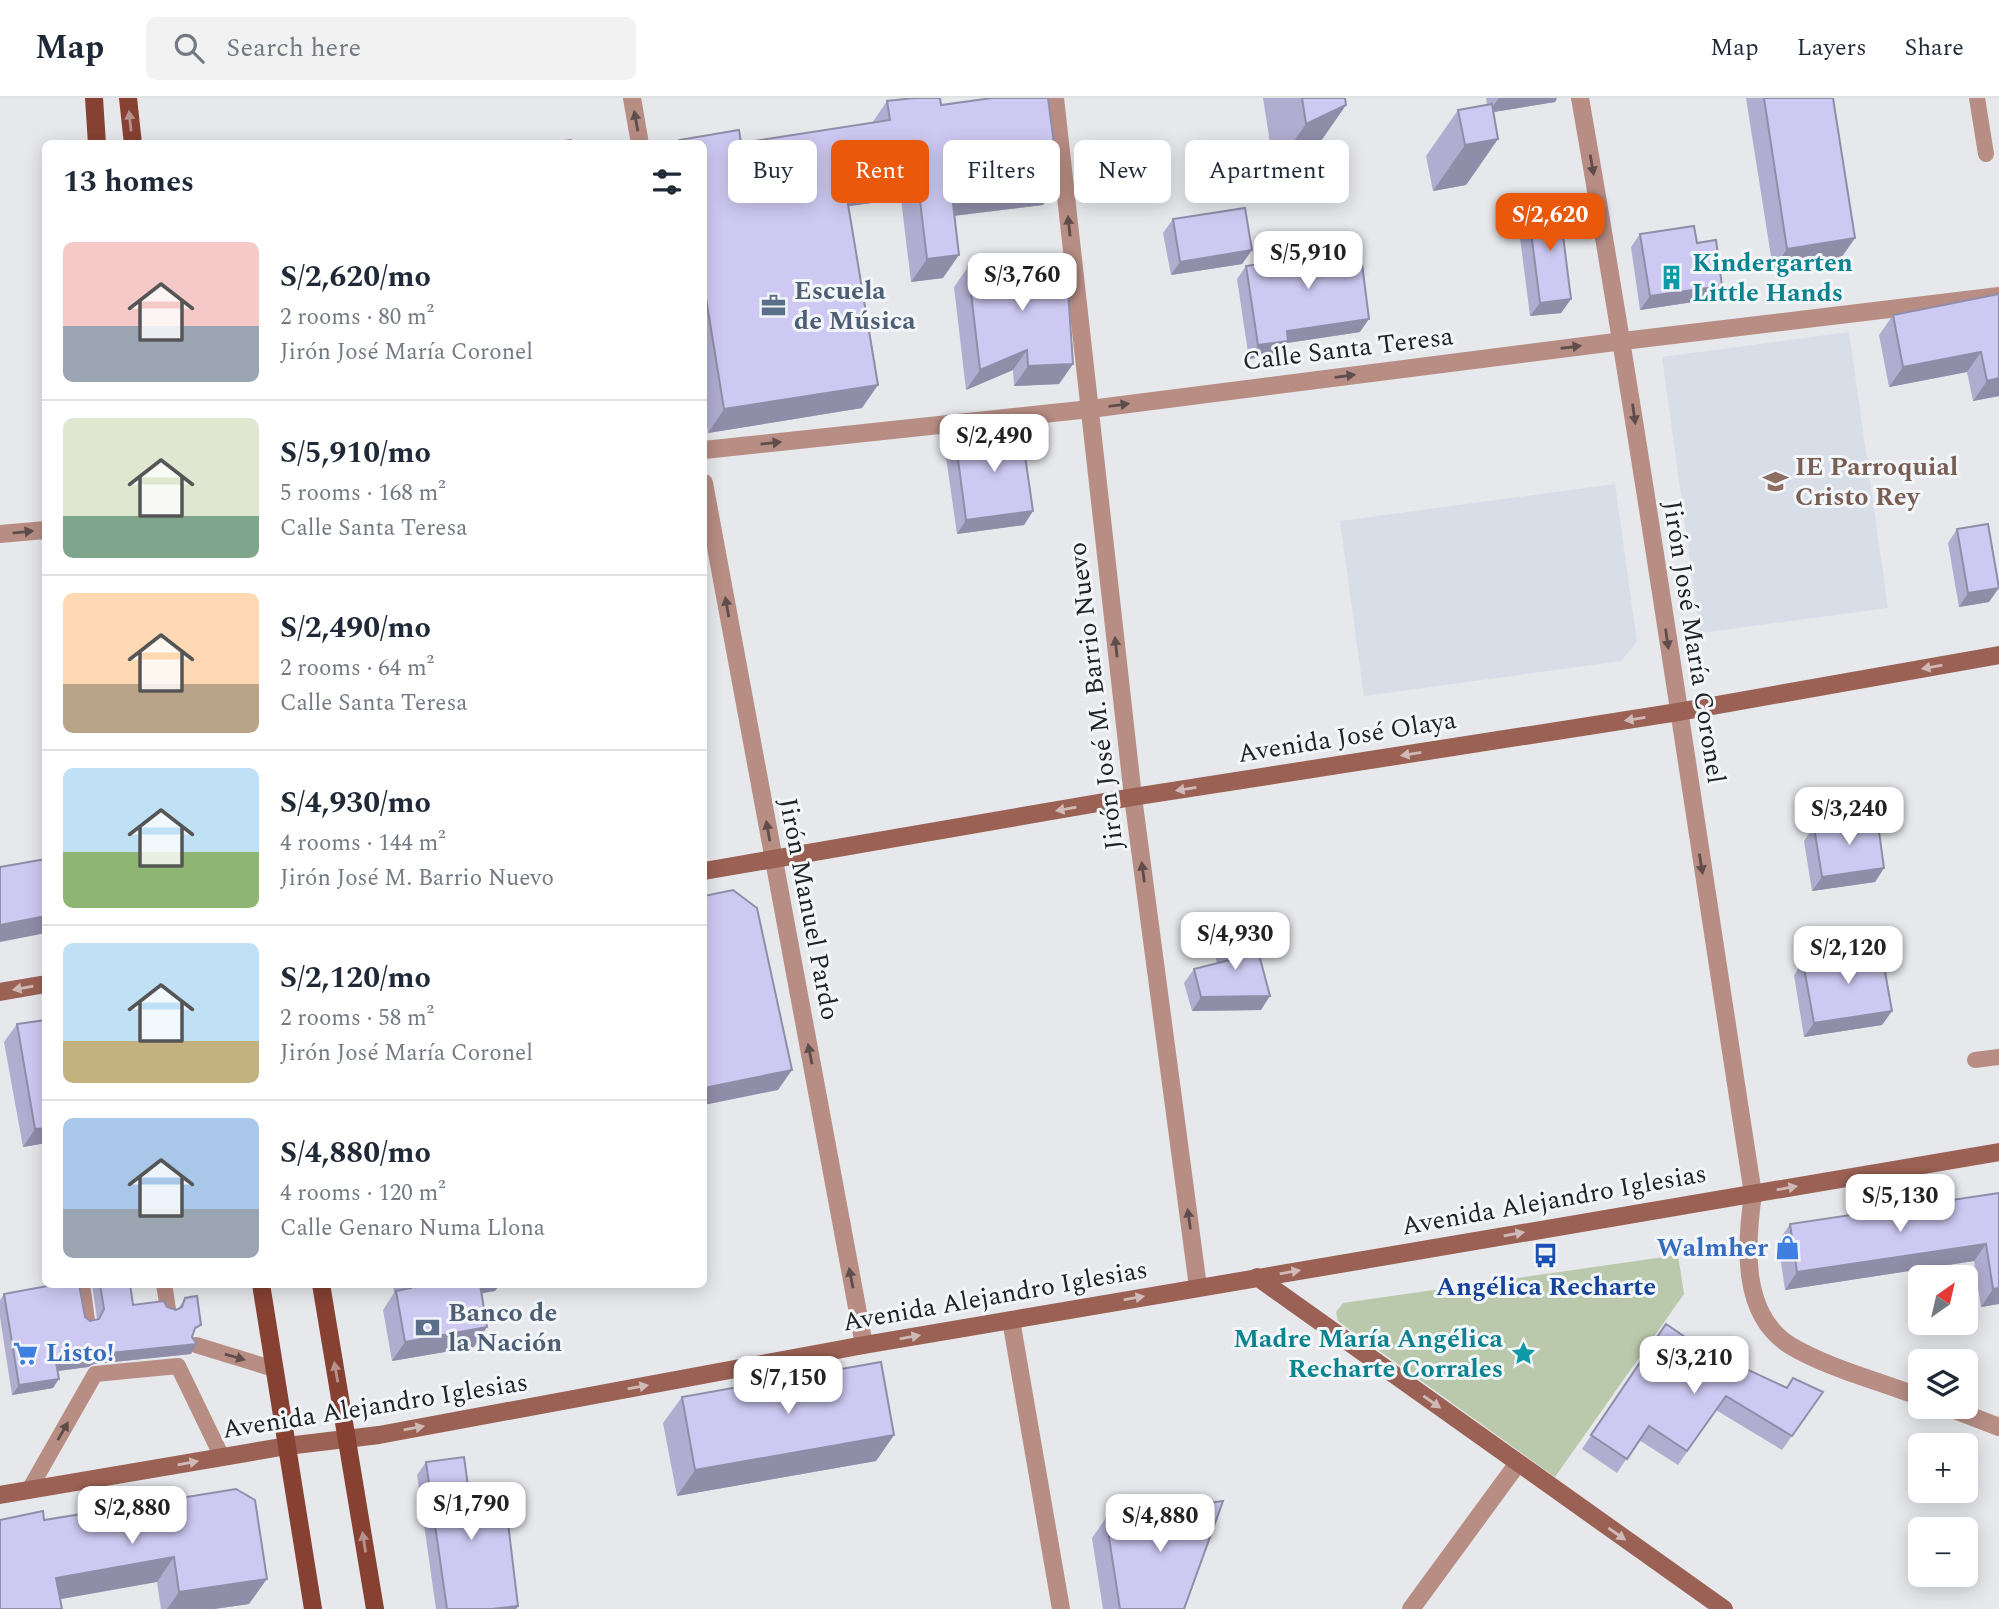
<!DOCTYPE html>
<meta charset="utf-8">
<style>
:root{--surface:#fff;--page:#f2f2f3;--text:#1f2937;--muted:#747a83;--line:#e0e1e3;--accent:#ea580c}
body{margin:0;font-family:Spectral,serif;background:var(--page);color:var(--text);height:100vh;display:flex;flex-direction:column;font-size:26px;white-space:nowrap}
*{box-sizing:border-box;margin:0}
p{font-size:23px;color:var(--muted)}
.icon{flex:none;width:38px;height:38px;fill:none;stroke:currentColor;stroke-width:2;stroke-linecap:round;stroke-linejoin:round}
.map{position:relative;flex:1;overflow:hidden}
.sheet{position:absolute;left:42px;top:42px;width:665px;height:1148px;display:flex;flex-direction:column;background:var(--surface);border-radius:10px;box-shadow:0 4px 18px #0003}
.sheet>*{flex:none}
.banner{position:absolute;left:728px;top:42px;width:665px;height:63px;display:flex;gap:14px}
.needle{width:46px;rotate:34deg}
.controls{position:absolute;left:1908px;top:1167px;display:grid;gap:14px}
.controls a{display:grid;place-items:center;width:70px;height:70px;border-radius:10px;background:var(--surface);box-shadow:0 4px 18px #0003;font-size:35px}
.price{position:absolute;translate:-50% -60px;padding:0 16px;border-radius:14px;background:#fff;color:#222;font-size:23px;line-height:46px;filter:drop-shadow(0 2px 4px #0008)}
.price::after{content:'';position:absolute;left:50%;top:42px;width:21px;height:16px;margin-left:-10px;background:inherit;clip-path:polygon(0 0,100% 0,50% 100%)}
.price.selected{background:var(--accent);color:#fff}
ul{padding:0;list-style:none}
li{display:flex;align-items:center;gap:21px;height:175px;padding:0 21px}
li+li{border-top:2px solid var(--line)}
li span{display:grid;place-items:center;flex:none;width:196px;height:140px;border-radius:10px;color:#555}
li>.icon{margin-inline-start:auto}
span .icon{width:84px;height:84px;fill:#fffc;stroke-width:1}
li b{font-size:30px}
h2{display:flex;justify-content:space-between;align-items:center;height:84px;padding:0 21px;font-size:30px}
.pill{padding:0 24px;border-radius:10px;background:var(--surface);box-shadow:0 4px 18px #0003;font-size:24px;line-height:63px}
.pill.selected{background:var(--accent);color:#fff}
header{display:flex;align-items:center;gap:42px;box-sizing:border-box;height:98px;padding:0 35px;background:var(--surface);border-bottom:2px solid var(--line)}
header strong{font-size:33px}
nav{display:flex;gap:38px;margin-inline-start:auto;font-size:24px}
.search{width:490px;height:63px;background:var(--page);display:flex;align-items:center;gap:18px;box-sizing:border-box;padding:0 24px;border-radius:10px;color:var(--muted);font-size:26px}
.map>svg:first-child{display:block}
.built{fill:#d7dee8}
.green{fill:#bac9ab}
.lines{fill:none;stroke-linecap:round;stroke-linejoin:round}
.lane{stroke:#b78d84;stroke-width:16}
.street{stroke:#b78d84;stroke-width:18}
.secondary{stroke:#9b6154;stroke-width:18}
.primary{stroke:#864132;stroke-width:18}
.wall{fill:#b1add0}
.shaded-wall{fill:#908da9}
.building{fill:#cec9f2;stroke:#908da9;stroke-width:2}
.oneway{fill:#b7928c}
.oneway2{fill:#5e4d4a}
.oneway3{fill:#d0bab7}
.labels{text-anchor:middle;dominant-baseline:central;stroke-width:6;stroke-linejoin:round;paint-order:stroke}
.culture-label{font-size:26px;font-weight:bold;fill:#0d838f;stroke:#f3f6f9;text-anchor:start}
.service-label{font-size:26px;font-weight:bold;fill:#4e5e75;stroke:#f3f6f9;text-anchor:start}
.street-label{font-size:26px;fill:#222324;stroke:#f3f6f9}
.education-label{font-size:26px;font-weight:bold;fill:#785e54;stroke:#f3f6f9;text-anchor:start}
.shop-label{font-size:26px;font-weight:bold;fill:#366cbe;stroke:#f3f6f9;text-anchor:end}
.transit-label{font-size:26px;font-weight:bold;fill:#164399;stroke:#f3f6f9}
</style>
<header>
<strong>Map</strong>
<div class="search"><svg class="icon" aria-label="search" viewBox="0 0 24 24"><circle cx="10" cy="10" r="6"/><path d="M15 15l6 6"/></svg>Search here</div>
<nav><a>Map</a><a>Layers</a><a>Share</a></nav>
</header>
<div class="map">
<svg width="1999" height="1511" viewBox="0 0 1999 1511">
<rect width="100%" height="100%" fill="#e6e8ec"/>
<path class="built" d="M1849 234 1888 510 1700 535 1662 259Z
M1615 386 1637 544 1621 563 1364 598 1340 423Z"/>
<path class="green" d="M1678 1157 1684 1196 1555 1379 1338 1223 1336 1214 1343 1205Z"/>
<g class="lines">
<path class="lane" d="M1977 0 1986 56
M1975 962 1999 959
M82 1186 87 1222
M164 1186 168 1211
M196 1247 274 1271
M29 1392 95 1276 178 1268 222 1359"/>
<path class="street" d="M632 0 640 46
M1055 0 1133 699 1198 1189
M1580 0C1644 364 1696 730 1753 1096 1746 1145 1740 1217 1791 1248 1828 1270 1879 1283 1920 1299
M704 352 1090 311 1623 243 1999 198
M704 385 864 1247
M0 436 46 432
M1011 1222 1061 1511
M1947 1309 1999 1329
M1411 1511 1518 1365"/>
<path class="secondary" d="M704 773 1133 699 1678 614 1999 557
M0 894 46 886
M1257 1179 1724 1511
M0 1397 287 1348 379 1337 864 1247 1999 1054"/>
<path class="primary" d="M94 0 97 46
M128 0 133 46
M261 1186 313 1511
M321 1186 375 1511"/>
</g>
<path class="wall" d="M1263 0H1345L1346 7 1314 53 1274 71Z
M1486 0H1557L1555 4 1493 14 1498 41 1466 87 1433 93 1426 58 1458 12 1487 7Z
M1746 0H1833L1855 140 1841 160 1773 171Z
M887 3 1059 84 1043 107 954 118 943 180 911 184 901 101 848 108 862 310 708 335 704 307V46H676L679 42 741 45 872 25Z
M1528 110 1571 201 1561 215 1530 218 1518 124Z
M1173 121 1252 152 1242 166 1171 177 1163 135Z
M1640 136 1697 145 1722 188 1713 201 1640 212 1631 149Z
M1311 147 1360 234 1287 245 1279 256 1249 261 1237 181 1246 168 1302 160Z
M968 169 1073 266 1059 286 1014 288 1013 272 966 292 954 189Z
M1999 196V298L1973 303 1967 274 1889 289 1879 237 1893 217Z
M955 339 1033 413 1024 427 957 436 945 352Z
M1957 431 1989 504 1959 509 1948 445Z
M1814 729 1884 770 1875 784 1812 793 1804 743Z
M1224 842 1261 912 1192 913 1184 885 1194 871 1217 865 1214 855Z
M1803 864 1892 913 1882 927 1804 939 1794 877Z
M46 922V1045L23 1049 4 944 17 926Z
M1999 1095V1206L1981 1209 1974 1163 1785 1192 1778 1144 1790 1126Z
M92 1186H130L133 1207 167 1209 176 1212 178 1211 185 1200 194 1237H193L191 1256 94 1266 88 1269 58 1273 53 1290 12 1297 0 1219V1202L4 1196 85 1219 90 1223 97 1222V1221Z
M393 1186H500L495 1193 481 1195 474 1249 392 1263 383 1212 394 1195Z
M1666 1226 1701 1250 1787 1289 1793 1280 1823 1294 1782 1352 1716 1312 1678 1367 1639 1342 1617 1375 1582 1351Z
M682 1299 894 1337 876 1363 677 1398 663 1325Z
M426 1364 470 1403 518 1508 516 1511H436L417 1377Z
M255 1402 249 1506 214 1511H161L157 1484 44 1422Z
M1106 1420 1184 1511H1103L1092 1440Z"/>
<path class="shaded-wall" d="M1499 0H1557L1555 4 1488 15Z
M1346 7 1314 53 1274 71 1306 26Z
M1498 41 1466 87 1433 93 1465 47Z
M917 78 901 101 829 111 845 88Z
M1059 84 1043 107 935 120 952 97Z
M1855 140 1841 160 1773 171 1787 151Z
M1252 152 1242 166 1171 177 1180 164Z
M959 157 943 180 911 184 927 161Z
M1722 188 1713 201 1640 212 1650 198Z
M1571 201 1561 215 1530 218 1540 205Z
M1369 221 1360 234 1287 245 1279 256 1249 261 1258 247 1287 233Z
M1027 252 1013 272 966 292 980 272Z
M1981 254 1967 274 1889 289 1903 269Z
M1073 266 1059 286 1014 288 1028 268Z
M1999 280V298L1973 303 1987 283Z
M878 287 862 310 708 335 724 311Z
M1033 413 1024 427 957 436 966 422Z
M1999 490 1989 504 1959 509 1968 495Z
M1884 770 1875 784 1812 793 1822 779Z
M46 818V835L0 844V827Z
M1270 898 1261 912 1192 913 1201 899Z
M1892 913 1882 927 1804 939 1814 925Z
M792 972 778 992 704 1007V990Z
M46 1030V1045L23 1049 35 1031Z
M1986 1146 1974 1163 1785 1192 1797 1174Z
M473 1186H500L495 1193 465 1198Z
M1999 1190V1206L1981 1209 1993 1191Z
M487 1229 474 1249 392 1263 405 1244Z
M197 1246 191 1256 94 1266 88 1269 50 1274 56 1264 101 1256Z
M59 1281 53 1290 12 1297 19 1287Z
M894 1337 876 1363 677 1398 695 1372Z
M174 1459 157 1484 39 1505 56 1480Z
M267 1481 249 1506 214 1511H167L179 1494Z
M518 1508 516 1511H491Z"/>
<path class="building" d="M914 0H940L941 7 992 0H1048L1059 84 952 97 959 157 927 161 917 78 845 88 878 287 724 311 704 188V46H679V42L739 32 741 45 890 22 887 3Z
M1302 0H1345L1346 7 1306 26Z
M1764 0H1833L1855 140 1787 151Z
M1492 6 1498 41 1465 47 1458 12Z
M571 42 572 46H538Z
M1559 106 1571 201 1540 205 1528 110Z
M1245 110 1252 152 1180 164 1173 121Z
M1694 128 1697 145 1716 142 1722 188 1650 198 1640 136Z
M1359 142 1369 221 1287 233 1288 243 1258 247 1246 168 1312 158 1311 147Z
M1066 163 1073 266 1028 268 1027 252 980 272 968 169Z
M1999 196V280L1987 283 1981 254 1903 269 1893 217Z
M1021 330 1033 413 966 422 955 339Z
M1988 426 1999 490 1968 495 1957 431Z
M1877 719 1884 770 1822 779 1814 729Z
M46 761V818L0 827V769Z
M733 792 757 810 792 972 704 990V798Z
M1253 834 1270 898 1201 899 1194 871 1230 862 1224 842Z
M1881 851 1892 913 1814 925 1803 864Z
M46 922V1030L35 1031 17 926Z
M1999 1095V1190L1993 1191 1986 1146 1797 1174 1790 1126Z
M58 1186H79L85 1219 90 1223 99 1221 104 1211 100 1186H130L133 1207 164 1203 167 1209 176 1212 182 1209 185 1200 197 1198 201 1227 195 1230 192 1239 197 1246 101 1256 94 1260 56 1264 59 1281 19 1287 4 1196Z
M410 1186H480L487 1229 405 1244 396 1193 411 1190Z
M1666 1226 1701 1250 1787 1290 1793 1280 1823 1294 1792 1338 1726 1298 1687 1353 1649 1328 1627 1361 1591 1337Z
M881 1264 894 1337 695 1372 682 1299Z
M464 1359 470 1403 505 1400 518 1508 491 1511H447L426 1364Z
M236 1391 255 1402 267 1481 179 1494 174 1459 56 1480 62 1511H0V1422L43 1413 44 1422Z
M1223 1403 1184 1511H1120L1106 1420Z"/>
<defs><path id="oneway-solid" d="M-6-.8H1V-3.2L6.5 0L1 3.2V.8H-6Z" transform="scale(1.75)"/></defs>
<g class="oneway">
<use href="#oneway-solid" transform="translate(130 23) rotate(-96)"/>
<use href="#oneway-solid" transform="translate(336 1274) rotate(-100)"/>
<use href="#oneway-solid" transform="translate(364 1444) rotate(-99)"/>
</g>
<g class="oneway2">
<use href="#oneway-solid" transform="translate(636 23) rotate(-100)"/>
<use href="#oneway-solid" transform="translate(1592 67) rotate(80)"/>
<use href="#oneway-solid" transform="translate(1069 128) rotate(-96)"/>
<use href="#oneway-solid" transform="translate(1571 249) rotate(-7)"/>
<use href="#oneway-solid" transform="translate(1345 278) rotate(-7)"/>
<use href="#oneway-solid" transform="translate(1119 307) rotate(-7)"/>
<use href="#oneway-solid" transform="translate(1634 316) rotate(82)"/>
<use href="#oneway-solid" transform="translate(771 345) rotate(-6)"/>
<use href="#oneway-solid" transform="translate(23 434) rotate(-6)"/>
<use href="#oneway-solid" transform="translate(727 509) rotate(-100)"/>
<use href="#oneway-solid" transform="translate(1667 541) rotate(82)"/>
<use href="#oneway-solid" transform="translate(1116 549) rotate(-96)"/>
<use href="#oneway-solid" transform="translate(768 733) rotate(-100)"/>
<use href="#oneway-solid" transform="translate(1701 766) rotate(81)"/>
<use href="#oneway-solid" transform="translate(1143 774) rotate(-98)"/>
<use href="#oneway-solid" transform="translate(810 956) rotate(-101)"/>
<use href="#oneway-solid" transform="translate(1189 1121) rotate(-98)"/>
<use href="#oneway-solid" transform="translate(851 1180) rotate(-101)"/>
<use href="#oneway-solid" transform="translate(235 1259) rotate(16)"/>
<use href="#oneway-solid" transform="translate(63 1333) rotate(-60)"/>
</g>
<g class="oneway3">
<use href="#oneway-solid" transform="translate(1932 569) rotate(170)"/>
<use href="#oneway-solid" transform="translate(1635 621) rotate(171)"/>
<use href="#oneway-solid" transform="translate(1411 656) rotate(171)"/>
<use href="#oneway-solid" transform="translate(1186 691) rotate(171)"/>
<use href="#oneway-solid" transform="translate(1066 711) rotate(170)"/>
<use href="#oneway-solid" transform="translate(23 890) rotate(170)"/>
<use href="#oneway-solid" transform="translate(1787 1090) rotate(-10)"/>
<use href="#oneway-solid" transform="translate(1514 1136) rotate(-10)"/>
<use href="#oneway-solid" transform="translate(1290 1174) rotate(-10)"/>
<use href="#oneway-solid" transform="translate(1134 1200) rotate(-10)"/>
<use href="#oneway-solid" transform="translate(910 1239) rotate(-10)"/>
<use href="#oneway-solid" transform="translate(638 1289) rotate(-10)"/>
<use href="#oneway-solid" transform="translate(1432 1304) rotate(35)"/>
<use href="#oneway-solid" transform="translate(414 1330) rotate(-10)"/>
<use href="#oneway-solid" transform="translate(188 1365) rotate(-10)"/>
<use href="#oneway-solid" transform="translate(1617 1436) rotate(35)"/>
</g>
<defs>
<symbol id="building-bare" viewBox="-9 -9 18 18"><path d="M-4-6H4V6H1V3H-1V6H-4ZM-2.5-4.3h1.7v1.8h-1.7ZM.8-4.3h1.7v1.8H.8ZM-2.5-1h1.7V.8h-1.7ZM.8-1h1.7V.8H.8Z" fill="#0f9aa8" stroke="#f3f6f9" stroke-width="2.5" paint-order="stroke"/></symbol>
<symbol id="office-bare" viewBox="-9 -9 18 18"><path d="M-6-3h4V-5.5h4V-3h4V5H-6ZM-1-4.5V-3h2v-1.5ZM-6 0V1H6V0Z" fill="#5c6f8a" stroke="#f3f6f9" stroke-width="2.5" paint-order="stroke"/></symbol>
<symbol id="school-bare" viewBox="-9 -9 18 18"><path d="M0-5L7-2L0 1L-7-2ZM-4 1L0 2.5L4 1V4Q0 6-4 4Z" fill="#8d6e63" stroke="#f3f6f9" stroke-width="2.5" paint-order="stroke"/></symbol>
<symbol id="shop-bare" viewBox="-9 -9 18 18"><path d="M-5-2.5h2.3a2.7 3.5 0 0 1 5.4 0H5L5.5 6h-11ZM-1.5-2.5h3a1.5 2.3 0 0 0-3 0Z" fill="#3f7fe0" stroke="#f3f6f9" stroke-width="2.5" paint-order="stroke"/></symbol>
<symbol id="bus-bare" viewBox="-9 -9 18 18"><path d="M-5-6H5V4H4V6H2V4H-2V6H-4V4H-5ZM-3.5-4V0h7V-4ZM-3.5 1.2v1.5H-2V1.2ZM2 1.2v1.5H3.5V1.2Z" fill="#1a4fb4" stroke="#f3f6f9" stroke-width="2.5" paint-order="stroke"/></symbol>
<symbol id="bank-bare" viewBox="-9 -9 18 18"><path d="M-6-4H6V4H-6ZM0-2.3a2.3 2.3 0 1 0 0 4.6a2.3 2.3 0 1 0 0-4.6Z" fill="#5c6f8a" stroke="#f3f6f9" stroke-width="2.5" paint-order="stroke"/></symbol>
<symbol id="supermarket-bare" viewBox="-9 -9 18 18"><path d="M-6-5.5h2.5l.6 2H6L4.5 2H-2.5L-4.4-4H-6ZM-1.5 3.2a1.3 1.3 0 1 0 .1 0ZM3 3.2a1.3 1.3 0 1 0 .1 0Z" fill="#3f7fe0" stroke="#f3f6f9" stroke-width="2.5" paint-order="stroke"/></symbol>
<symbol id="sight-bare" viewBox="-9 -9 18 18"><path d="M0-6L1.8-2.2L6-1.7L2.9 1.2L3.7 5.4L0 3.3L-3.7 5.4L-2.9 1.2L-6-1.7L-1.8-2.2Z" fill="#0f9aa8" stroke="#f3f6f9" stroke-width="2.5" paint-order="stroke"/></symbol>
</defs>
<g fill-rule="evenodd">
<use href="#building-bare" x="1654" y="162" width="35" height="35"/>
<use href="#office-bare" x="756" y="190" width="35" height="35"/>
<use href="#school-bare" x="1758" y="366" width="35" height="35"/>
<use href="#shop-bare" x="1770" y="1132" width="35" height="35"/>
<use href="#bus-bare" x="1528" y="1140" width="35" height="35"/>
<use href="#bank-bare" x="410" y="1212" width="35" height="35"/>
<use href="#supermarket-bare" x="8" y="1238" width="35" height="35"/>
<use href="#sight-bare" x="1506" y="1238" width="35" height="35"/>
</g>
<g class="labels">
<g class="culture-label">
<text x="1692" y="165">Kindergarten<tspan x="1692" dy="30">Little Hands</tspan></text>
<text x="1503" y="1241" text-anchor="end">Madre María Angélica<tspan x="1503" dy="30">Recharte Corrales</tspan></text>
</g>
<g class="service-label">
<text x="794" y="193">Escuela<tspan x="794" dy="30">de Música</tspan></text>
<text x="448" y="1215">Banco de<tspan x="448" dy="30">la Nación</tspan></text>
</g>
<g class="street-label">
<text transform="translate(1348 251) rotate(-7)">Calle Santa Teresa</text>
<text transform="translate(1694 544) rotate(81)">Jirón José María Coronel</text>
<text transform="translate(1096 598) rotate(-97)">Jirón José M. Barrio Nuevo</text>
<text transform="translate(1347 639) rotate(-9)">Avenida José Olaya</text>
<text transform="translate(809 811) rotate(79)">Jirón Manuel Pardo</text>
<text transform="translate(1554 1102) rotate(-10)">Avenida Alejandro Iglesias</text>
<text transform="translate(995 1198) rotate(-10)">Avenida Alejandro Iglesias</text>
<text transform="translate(375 1308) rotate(-9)">Avenida Alejandro Iglesias</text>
</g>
<g class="education-label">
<text x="1795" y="369">IE Parroquial<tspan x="1795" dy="30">Cristo Rey</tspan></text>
</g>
<g class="shop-label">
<text x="1768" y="1150">Walmher</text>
<text x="46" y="1255" text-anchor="start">Listo!</text>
</g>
<g class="transit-label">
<text x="1546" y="1189">Angélica Recharte</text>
</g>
</g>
</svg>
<div class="controls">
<a><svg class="needle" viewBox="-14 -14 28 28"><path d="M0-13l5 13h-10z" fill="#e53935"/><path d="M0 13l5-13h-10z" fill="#747a83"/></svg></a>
<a><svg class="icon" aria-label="layers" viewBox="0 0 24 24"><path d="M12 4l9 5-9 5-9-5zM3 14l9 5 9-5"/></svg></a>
<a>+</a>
<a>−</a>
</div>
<b class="price selected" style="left:1550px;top:155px">S/2,620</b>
<b class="price" style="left:1308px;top:193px">S/5,910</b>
<b class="price" style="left:1022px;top:215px">S/3,760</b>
<b class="price" style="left:994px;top:376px">S/2,490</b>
<b class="price" style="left:1849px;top:749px">S/3,240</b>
<b class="price" style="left:1235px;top:874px">S/4,930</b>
<b class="price" style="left:1848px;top:888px">S/2,120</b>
<b class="price" style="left:1900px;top:1136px">S/5,130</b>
<b class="price" style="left:1694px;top:1298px">S/3,210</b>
<b class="price" style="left:788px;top:1318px">S/7,150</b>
<b class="price" style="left:471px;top:1444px">S/1,790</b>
<b class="price" style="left:132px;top:1448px">S/2,880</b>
<b class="price" style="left:1160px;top:1456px">S/4,880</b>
<div class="banner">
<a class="pill">Buy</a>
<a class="pill selected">Rent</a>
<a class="pill">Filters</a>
<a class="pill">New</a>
<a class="pill">Apartment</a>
</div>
<section class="sheet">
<h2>13 homes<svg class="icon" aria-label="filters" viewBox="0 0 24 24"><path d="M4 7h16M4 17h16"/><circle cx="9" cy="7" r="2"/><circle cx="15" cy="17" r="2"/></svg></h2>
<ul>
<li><span style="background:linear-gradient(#f6c9c9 60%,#9aa5b1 0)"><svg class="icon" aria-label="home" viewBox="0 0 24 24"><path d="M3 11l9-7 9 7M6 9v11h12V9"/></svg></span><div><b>S/2,620/mo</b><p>2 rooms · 80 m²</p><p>Jirón José María Coronel</p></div></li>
<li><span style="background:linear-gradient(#dfe7d0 70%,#7fa58c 0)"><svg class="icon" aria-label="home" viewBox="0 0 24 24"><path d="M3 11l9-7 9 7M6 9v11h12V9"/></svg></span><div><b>S/5,910/mo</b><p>5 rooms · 168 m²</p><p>Calle Santa Teresa</p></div></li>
<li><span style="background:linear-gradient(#ffd9b3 65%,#b9a48a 0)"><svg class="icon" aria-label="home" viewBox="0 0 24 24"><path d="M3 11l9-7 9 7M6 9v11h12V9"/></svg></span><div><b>S/2,490/mo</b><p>2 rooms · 64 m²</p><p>Calle Santa Teresa</p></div></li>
<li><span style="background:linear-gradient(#bfe0f5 60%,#8fb573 0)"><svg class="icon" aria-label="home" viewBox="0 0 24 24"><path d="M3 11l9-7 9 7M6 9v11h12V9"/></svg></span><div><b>S/4,930/mo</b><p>4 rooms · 144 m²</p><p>Jirón José M. Barrio Nuevo</p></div></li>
<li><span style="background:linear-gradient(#bfe0f5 70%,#c2b280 0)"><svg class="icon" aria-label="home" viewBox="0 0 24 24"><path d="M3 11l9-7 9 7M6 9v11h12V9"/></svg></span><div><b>S/2,120/mo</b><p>2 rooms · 58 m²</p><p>Jirón José María Coronel</p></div></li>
<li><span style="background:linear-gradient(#a9c7e8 65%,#9aa5b1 0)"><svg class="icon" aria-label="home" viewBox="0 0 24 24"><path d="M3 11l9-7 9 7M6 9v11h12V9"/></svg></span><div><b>S/4,880/mo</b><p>4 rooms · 120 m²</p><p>Calle Genaro Numa Llona</p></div></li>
</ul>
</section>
</div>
